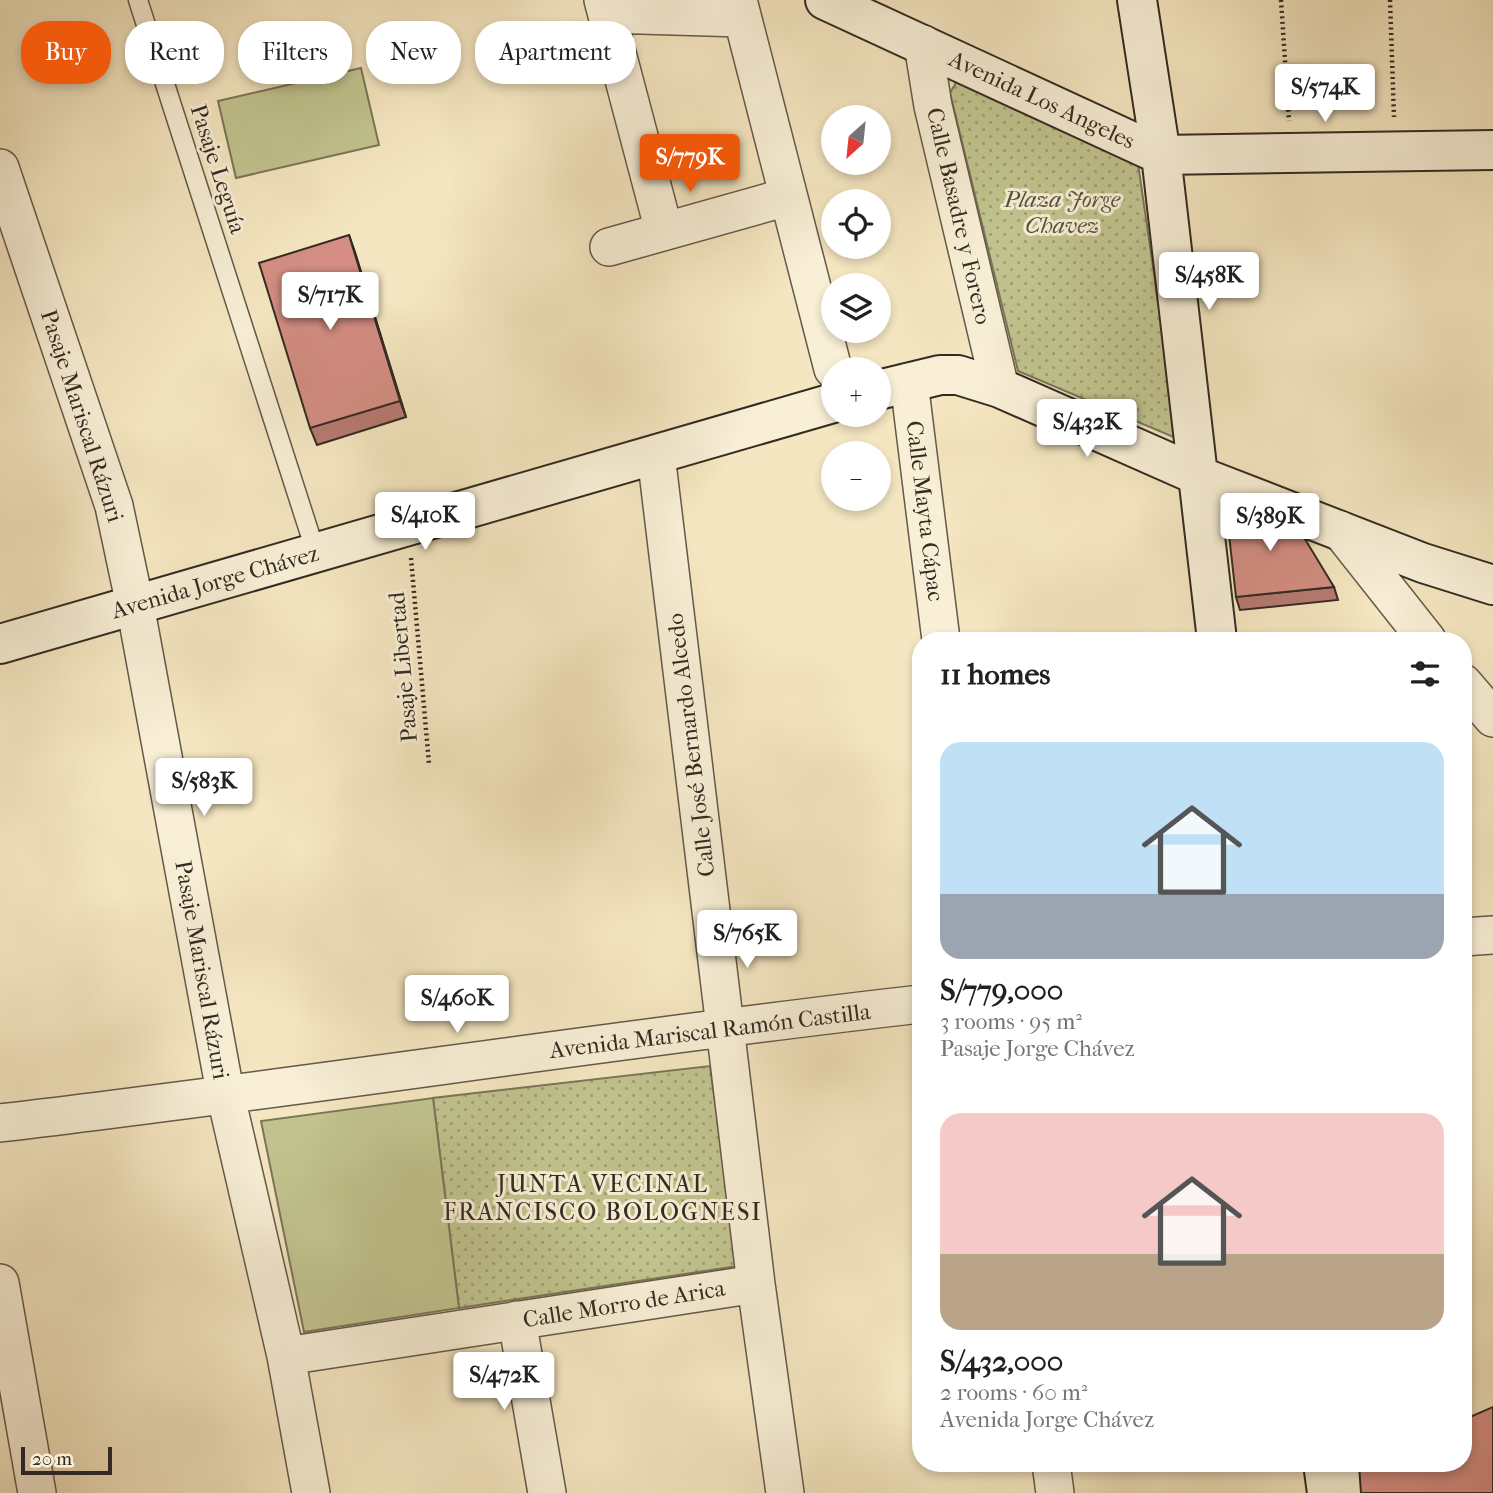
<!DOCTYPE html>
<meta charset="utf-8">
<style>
:root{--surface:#fff;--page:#f6f6f6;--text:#202124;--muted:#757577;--accent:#ea580c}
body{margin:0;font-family:"IM FELL French Canon",serif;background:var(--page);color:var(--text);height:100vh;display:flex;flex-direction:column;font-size:26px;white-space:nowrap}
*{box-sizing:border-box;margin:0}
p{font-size:23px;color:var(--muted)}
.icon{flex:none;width:38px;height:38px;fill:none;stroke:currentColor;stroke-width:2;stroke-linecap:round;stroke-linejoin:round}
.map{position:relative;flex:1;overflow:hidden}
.details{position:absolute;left:912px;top:632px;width:560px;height:840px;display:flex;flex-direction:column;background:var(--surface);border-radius:28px;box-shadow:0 4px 10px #0003}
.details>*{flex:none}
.top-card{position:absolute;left:21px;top:21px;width:665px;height:63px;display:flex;gap:14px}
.needle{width:46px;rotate:207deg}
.buttons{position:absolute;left:821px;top:105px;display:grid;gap:14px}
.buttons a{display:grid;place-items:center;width:70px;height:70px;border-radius:50%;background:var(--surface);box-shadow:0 4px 10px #0003;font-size:35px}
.scale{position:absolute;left:21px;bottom:18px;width:91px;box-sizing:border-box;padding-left:7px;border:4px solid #342a22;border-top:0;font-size:19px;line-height:24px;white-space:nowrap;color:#342a22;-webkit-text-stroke:5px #f8efd6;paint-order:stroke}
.price{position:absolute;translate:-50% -60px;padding:0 16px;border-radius:7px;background:#fff;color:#222;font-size:23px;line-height:46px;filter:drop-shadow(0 2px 4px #0008)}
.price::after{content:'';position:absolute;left:50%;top:42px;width:21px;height:16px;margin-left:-10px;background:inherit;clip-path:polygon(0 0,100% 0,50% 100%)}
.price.current{background:var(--accent);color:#fff}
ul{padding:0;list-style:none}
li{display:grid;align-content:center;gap:14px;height:371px;padding:0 28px}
li span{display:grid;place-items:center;height:217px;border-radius:21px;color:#555}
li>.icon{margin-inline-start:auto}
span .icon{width:126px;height:126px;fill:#fffc;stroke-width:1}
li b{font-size:30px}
h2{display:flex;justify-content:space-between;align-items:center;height:84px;padding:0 28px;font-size:30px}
.pill{padding:0 24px;border-radius:28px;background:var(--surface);box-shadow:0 4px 10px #0003;font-size:24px;line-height:63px}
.pill.current{background:var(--accent);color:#fff}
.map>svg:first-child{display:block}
.green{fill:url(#green-dots);stroke:#7a7658;stroke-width:2}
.pitch{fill:#c1c38e;stroke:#7a7658;stroke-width:2}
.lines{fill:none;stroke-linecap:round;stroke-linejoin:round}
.lane-casing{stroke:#64594a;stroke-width:21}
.street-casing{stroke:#64594a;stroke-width:40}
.secondary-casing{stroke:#342a22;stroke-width:42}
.path{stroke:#342a22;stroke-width:4.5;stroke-dasharray:2 3.5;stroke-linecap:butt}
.lane{stroke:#f8efd6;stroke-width:18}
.street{stroke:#f8efd6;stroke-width:37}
.secondary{stroke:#f8efd6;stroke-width:38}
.wall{fill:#b67a71;stroke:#342a22;stroke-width:2}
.shaded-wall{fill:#94635c;stroke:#342a22;stroke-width:2}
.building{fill:#d48e83;stroke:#342a22;stroke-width:2}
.labels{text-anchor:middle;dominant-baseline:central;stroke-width:6;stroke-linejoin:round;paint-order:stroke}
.street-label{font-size:23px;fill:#342a22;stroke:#f8efd6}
.park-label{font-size:23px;font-style:italic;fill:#57503d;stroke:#f8efd6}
.neighbourhood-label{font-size:24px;letter-spacing:2px;fill:#342a22;stroke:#f8efd6}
</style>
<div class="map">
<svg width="1493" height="1493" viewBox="0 0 1493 1493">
<defs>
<pattern id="green-dots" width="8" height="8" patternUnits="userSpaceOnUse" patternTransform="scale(1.75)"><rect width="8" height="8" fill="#c1c38e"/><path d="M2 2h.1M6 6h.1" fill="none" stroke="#9e9f74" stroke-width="1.8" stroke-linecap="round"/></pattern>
</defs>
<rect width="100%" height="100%" fill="#f4e6c0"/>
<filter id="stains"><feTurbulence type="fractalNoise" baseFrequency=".00286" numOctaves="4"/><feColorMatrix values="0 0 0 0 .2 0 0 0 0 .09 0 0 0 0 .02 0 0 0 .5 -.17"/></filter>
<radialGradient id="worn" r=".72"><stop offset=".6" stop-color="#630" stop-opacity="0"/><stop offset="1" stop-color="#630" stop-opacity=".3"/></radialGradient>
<path class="green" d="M961 74 1137 157 1178 439 1018 371 950 93Z
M710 1066 738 1266 459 1308 433 1098Z"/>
<path class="pitch" d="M361 68 379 145 236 178 218 101Z
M433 1098 459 1308 304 1332 261 1121Z"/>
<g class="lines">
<defs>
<path id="lane" d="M138 0 316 553"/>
<path id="street" d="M603 0 664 231
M738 0 833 369
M607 14 742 18
M923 44 933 106 1000 388
M0 168 114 506 135 605 226 1097 286 1356 311 1493
M609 247 787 197
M909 382 941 640
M656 455 756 1284 785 1493
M1340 530 1427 640
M1463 683 1493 718
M1463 937 1493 935
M0 1123C307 1087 613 1039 920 1004
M0 1283 37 1493
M517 1320 547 1493
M286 1356 756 1284
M1051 1463 1055 1493
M1326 1484 1397 1463"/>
<path id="secondary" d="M825 0 1161 155 1493 150
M1137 0 1161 155 1217 640
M878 390 940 375H958L1000 388 1204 478 1423 563 1493 585
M0 644 833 403
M1323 1463 1327 1493"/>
</defs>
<use href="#lane" class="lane-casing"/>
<use href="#street" class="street-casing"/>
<use href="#secondary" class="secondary-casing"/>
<path class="path" d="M1281 0 1289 121
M1390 0 1394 117
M411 558 429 764"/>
<use href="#lane" class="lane"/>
<use href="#street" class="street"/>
<use href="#secondary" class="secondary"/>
</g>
<path class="wall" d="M349 235 406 417 317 445 310 428Z
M1334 587 1338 600 1240 610 1236 597Z"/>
<path class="shaded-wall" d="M349 235 355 252 406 417 400 401Z"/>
<path class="building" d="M349 235 400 401 310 428 259 263Z
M1225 499 1291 516 1334 587 1236 597Z
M1493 1407V1493H1361L1359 1465 1364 1463H1463V1420Z"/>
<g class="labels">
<g class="street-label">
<text transform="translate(1042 100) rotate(25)">Avenida Los Angeles</text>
<text transform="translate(218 169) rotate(72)">Pasaje Leguía</text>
<text transform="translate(959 216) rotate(77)">Calle Basadre y Forero</text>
<text transform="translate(82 416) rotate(72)">Pasaje Mariscal Rázuri</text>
<text transform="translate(925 511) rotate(83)">Calle Mayta Cápac</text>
<text transform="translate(215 582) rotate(-16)">Avenida Jorge Chávez</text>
<text transform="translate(403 667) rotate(-95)">Pasaje Libertad</text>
<text transform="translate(691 745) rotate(-97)">Calle José Bernardo Alcedo</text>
<text transform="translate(202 970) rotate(80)">Pasaje Mariscal Rázuri</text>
<text transform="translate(710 1031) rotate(-7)">Avenida Mariscal Ramón Castilla</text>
<text transform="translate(624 1304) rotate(-9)">Calle Morro de Arica</text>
</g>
<g class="park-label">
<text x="1062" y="199">Plaza Jorge<tspan x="1062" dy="26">Chavez</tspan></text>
</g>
<g class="neighbourhood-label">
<text x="603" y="1184">JUNTA VECINAL<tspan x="603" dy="28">FRANCISCO BOLOGNESI</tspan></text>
</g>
</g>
<rect width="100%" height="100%" filter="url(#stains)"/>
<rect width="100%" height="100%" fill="url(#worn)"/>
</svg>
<div class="buttons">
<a><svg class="needle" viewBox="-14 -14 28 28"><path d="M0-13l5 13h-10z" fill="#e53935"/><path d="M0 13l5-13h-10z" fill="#757577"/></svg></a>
<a><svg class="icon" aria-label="locate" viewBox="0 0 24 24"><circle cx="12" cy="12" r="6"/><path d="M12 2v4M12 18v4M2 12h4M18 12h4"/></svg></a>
<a><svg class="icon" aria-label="layers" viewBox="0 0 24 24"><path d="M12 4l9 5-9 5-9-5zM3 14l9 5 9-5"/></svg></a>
<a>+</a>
<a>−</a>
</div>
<div class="scale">20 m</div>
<b class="price" style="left:1325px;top:124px">S/574K</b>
<b class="price current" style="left:690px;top:194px">S/779K</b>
<b class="price" style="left:1209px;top:312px">S/458K</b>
<b class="price" style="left:330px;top:332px">S/717K</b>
<b class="price" style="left:1087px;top:459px">S/432K</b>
<b class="price" style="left:425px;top:552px">S/410K</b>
<b class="price" style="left:1270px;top:553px">S/389K</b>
<b class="price" style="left:204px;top:818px">S/583K</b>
<b class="price" style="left:747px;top:970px">S/765K</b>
<b class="price" style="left:457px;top:1035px">S/460K</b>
<b class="price" style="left:504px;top:1412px">S/472K</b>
<div class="top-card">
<a class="pill current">Buy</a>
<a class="pill">Rent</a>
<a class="pill">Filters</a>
<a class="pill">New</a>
<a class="pill">Apartment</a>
</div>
<section class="details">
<h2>11 homes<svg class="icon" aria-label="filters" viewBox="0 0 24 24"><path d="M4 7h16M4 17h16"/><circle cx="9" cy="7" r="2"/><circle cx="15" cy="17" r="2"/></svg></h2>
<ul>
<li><span style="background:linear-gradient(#bfe0f5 70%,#9aa5b1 0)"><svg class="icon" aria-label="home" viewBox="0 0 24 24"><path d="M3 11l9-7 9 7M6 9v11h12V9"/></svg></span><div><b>S/779,000</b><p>3 rooms · 95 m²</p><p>Pasaje Jorge Chávez</p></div></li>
<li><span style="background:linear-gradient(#f6c9c9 65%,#b9a48a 0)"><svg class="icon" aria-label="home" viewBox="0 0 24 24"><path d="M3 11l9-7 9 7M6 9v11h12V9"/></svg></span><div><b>S/432,000</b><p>2 rooms · 60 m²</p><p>Avenida Jorge Chávez</p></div></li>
</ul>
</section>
</div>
